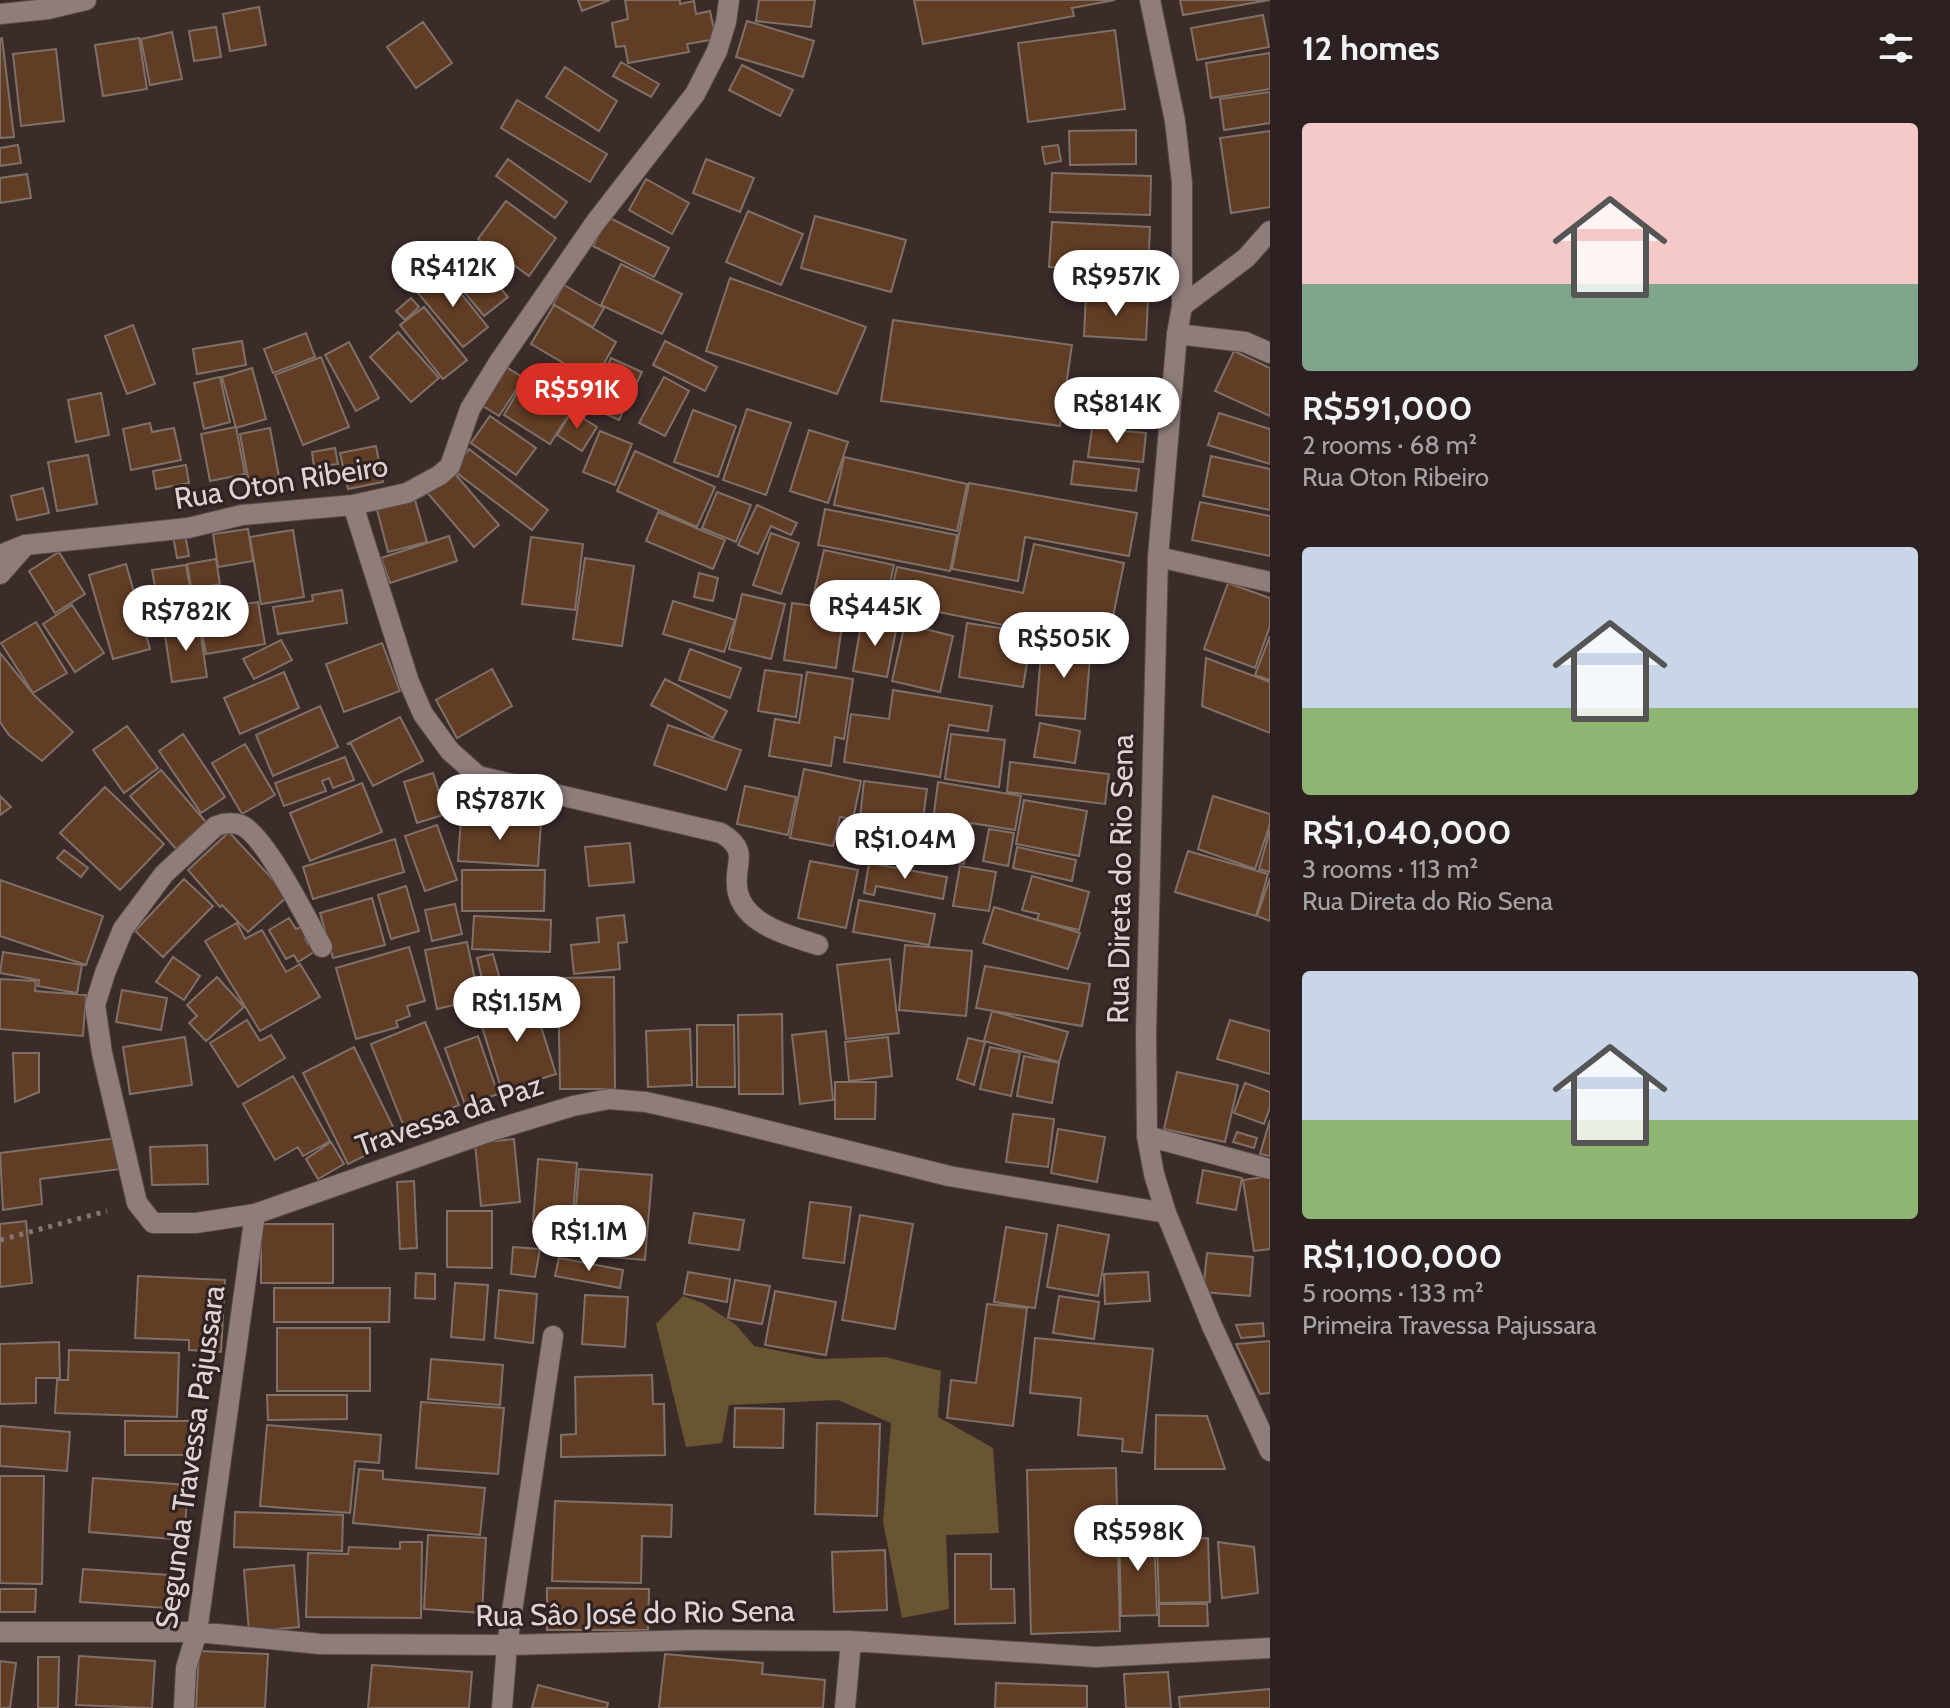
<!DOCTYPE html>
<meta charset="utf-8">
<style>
:root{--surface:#2c2120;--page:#382e2d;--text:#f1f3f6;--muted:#a6a3a5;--accent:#d93025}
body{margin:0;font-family:Cabin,sans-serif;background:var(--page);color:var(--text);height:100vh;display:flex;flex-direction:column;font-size:30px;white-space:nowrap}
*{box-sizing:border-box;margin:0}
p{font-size:26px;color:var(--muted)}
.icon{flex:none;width:44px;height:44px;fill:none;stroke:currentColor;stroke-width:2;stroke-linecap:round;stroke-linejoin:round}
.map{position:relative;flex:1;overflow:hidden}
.details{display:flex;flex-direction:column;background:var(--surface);width:680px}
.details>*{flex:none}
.price{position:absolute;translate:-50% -68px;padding:0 18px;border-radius:28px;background:#fff;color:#222;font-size:26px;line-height:52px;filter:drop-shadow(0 2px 4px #0008)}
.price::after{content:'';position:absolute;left:50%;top:48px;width:24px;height:18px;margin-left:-12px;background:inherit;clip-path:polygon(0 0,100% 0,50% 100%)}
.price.active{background:var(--accent);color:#fff}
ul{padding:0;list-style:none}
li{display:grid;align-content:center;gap:16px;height:424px;padding:0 32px}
li span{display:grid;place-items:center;height:248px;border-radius:8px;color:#555}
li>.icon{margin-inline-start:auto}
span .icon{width:144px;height:144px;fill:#fffc;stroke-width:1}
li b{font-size:34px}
h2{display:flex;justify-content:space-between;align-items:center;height:96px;padding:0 32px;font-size:34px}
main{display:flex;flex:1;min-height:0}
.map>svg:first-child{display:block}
.green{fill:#695531}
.building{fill:#623d25;stroke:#7f7168;stroke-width:2}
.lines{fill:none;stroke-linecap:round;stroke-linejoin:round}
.street-casing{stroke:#574a49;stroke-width:22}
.secondary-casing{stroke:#574a49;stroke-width:22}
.path{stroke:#827573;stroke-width:5;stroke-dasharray:4 6;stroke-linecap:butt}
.street{stroke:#8f7d7b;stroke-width:20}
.secondary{stroke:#8f7d7b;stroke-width:20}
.labels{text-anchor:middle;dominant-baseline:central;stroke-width:6;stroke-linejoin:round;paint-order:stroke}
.street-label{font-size:30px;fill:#ded4d3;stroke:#302221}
</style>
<main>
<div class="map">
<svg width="1270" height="1708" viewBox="0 0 1270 1708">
<rect width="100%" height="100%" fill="#3b2c2a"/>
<path class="green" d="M683 1296 703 1303 736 1325 754 1346 819 1359 885 1357 941 1371 938 1417 993 1448 999 1533 946 1535 949 1609 902 1618 883 1522 891 1423 838 1400 729 1405 722 1443 686 1447 656 1324Z"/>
<path class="building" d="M578 0H610L582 11Z
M625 0H680V4L694 1 696 14 710 11 716 39 687 44 689 52 628 63 625 46 616 47 612 23 628 19Z
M759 0H815L811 27 756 21Z
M914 0H1115L1072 8 1074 16 923 44Z
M1180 0H1270L1183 15Z
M259 7 266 45 230 51 223 14Z
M1263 15 1269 47 1197 60 1191 28Z
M747 21 814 41 803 77 736 57Z
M423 22 452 63 416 88 387 47Z
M216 27 221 57 194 61 189 31Z
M1115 30 1125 109 1028 122 1018 43Z
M172 32 182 79 150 85 141 39Z
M2 38 14 137 0 138V39Z
M139 38 147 89 103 96 95 45Z
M56 49 64 121 21 126 13 54Z
M1270 53V89L1211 98 1206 63Z
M621 62 659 84 651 97 613 76Z
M742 65 793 90 780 116 729 90Z
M565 67 617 101 599 131 546 97Z
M1270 92V123L1224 130 1220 99Z
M517 100 607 154 590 182 501 128Z
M1136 130V164L1070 165 1069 131Z
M1270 131V207L1231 213 1220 138Z
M18 145 21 163 0 166V148Z
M1058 145 1061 161 1045 164 1042 147Z
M508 159 567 202 555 218 496 176Z
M706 159 754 178 740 212 693 193Z
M1052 173 1151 176 1150 215 1050 212Z
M27 174 31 198 0 203V178Z
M646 179 689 203 672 234 629 210Z
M506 201 556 238 529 276 478 239Z
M748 211 803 234 781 285 726 262Z
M815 216 906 240 891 292 801 268Z
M608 217 669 248 654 277 593 246Z
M1052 222 1150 227 1148 271 1049 267Z
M470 252 508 297 484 316 447 271Z
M621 264 682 294 662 334 601 305Z
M443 271 488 327 463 347 417 292Z
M730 278 866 327 837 394 706 351Z
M564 285 604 308 593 327 553 304Z
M1086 295 1148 299 1146 340 1084 336Z
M411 298 419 307 405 320 396 311Z
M554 305 616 342 594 381 531 344Z
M424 307 467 360 443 379 400 325Z
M893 320 1072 345 1060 426 881 401Z
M133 325 155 384 127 394 105 336Z
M398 332 439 378 411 402 370 357Z
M306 333 315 357 273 373 264 349Z
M242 341 246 365 197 374 193 349Z
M665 341 717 367 705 391 653 365Z
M349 342 379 398 356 411 325 355Z
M1234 351 1270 368V416L1215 391Z
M321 357 349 427 303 445 275 375Z
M611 358 642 372 619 420 588 406Z
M503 365 524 378 499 416 478 403Z
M252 368 266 419 236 428 222 377Z
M527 376 573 408 550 444 504 415Z
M220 377 230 422 204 429 194 383Z
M664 377 689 391 665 436 639 423Z
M101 393 109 435 76 442 68 400Z
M747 409 791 423 766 495 723 480Z
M693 410 736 426 718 477 674 462Z
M572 411 597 427 582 451 557 435Z
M1219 413 1270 429V464L1208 445Z
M490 416 536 448 516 475 471 443Z
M150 423 152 432 174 428 181 460 131 470 123 429Z
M236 427 245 474 210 481 201 434Z
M270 428 279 477 249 483 240 434Z
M1092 428 1146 433 1143 462 1088 457Z
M809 430 848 442 828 503 790 491Z
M600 431 632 444 615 485 583 472Z
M376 446 383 482 348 489 340 453Z
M335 448 338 464 314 467 312 452Z
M469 449 548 510 532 530 453 470Z
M635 451 715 487 697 527 617 491Z
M88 455 97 504 57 511 48 462Z
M1211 456 1270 469V510L1203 496Z
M844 457 967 484 957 531 834 505Z
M1074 461 1139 469 1136 491 1071 484Z
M186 465 189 483 156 489 153 471Z
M449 467 499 525 474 547 424 489Z
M969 483 1137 513 1129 556 1025 537 1018 581 952 569Z
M43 488 49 513 17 520 11 496Z
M717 492 751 505 736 542 702 528Z
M415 500 427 542 388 552 377 510Z
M1200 502 1270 516V556L1192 540Z
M757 505 797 523 791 535 771 526 758 554 738 545Z
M825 509 957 535 950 571 818 545Z
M658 512 725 540 713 569 646 541Z
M248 529 253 561 218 567 213 534Z
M293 530 304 597 261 604 250 537Z
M771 533 799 543 781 594 753 585Z
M185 534 189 556 177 558 173 536Z
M449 536 457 561 390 583 381 558Z
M531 537 583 544 575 610 522 604Z
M1034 544 1124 563 1107 646 889 602 897 567 1023 593Z
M824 550 894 565 884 609 814 593Z
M59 552 85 594 55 613 29 571Z
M585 558 634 566 622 646 573 639Z
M216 559 220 584 211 586 214 600 194 604 187 564Z
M126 564 150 649 113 659 89 575Z
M186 565 193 604 179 606 177 594 157 597 152 570Z
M699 573 718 578 713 601 694 597Z
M1228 583 1270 598V626L1255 668 1204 649Z
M342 590 347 623 278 634 273 607 313 601 312 595Z
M742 594 785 604 771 659 729 649Z
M673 601 735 620 724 652 663 634Z
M258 602 265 644 206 654 198 612Z
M792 603 844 610 836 668 784 660Z
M72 605 104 653 75 672 43 624Z
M862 619 897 625 887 677 853 671Z
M36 622 67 673 33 693 1 643Z
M199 623 207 677 172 682 164 629Z
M967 623 1032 633 1023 687 959 677Z
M905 624 953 636 940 692 892 681Z
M1270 636V680L1255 675Z
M281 640 292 660 254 679 243 659Z
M1042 641 1091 645 1085 719 1036 715Z
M382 643 400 691 344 712 326 664Z
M690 649 741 668 730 698 679 680Z
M0 653 34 695 73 732 42 761 9 735 0 722Z
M1206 658 1270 682V733L1202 706Z
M492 669 512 706 457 738 436 700Z
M765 670 802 675 796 717 758 711Z
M284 672 299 708 240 734 224 698Z
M807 672 853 679 844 739 835 737 831 766 769 756 775 719 799 723Z
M665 679 727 711 713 738 651 705Z
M893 690 992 706 988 731 949 725 940 777 844 762 851 714 889 719Z
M320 706 338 747 273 776 256 735Z
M400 717 423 761 373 786 351 744H347Z
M1040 723 1080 731 1075 763 1034 757Z
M668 725 741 750 726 790 654 765Z
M127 726 158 768 124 793 93 750Z
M183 734 225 797 201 813 159 751Z
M951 734 1005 740 999 787 945 779Z
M245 744 275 795 242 814 212 763Z
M345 757 354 780 333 788 329 778 322 781 326 791 284 806 275 783Z
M1010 762 1109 774 1105 804 1007 792Z
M804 769 861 781 853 819 840 817 833 846 790 838Z
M161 770 206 822 176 849 130 796Z
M433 773 446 814 417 823 404 782Z
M864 781 927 789 921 834 859 827Z
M938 782 1021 796 1015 830 971 823 964 864 928 859Z
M362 783 382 832 310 861 290 813Z
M745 786 796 797 788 835 737 824Z
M105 787 164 844 120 890 60 833Z
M0 796 11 807 0 815Z
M1213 796 1270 814V824L1255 869 1198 849Z
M1024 800 1087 811 1079 856 1016 844Z
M461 818 541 823 538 866 458 861Z
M437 825 457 880 425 891 405 836Z
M989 829 1014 833 1008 866 983 861Z
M1270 830V872L1259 869Z
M229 832 288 896 248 932 222 905 220 907 188 870Z
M395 839 404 872 313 899 303 867Z
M630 843 634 882 589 886 585 847Z
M1017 847 1076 860 1072 881 1013 868Z
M64 850 88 868 81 877 57 858Z
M1188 851 1268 874 1256 916 1175 892Z
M810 861 858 870 846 928 798 918Z
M869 863 947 877 943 899 876 886 874 895 864 893Z
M960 866 996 872 989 911 953 906Z
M462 870H545L544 911H462Z
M1032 876 1089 892 1079 930 1037 920 1039 914 1022 910Z
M1270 878V921L1257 916Z
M184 879 213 906 163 957 135 931Z
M0 880 103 916 86 965 0 936Z
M406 886 419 931 391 939 378 895Z
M372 898 385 945 333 958 320 913Z
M859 900 935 914 929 945 853 932Z
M455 904 462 934 432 941 425 910Z
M994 907 1080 933 1068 969 983 943Z
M624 915 627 942 618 943 620 969 574 974 571 945 599 942 597 918Z
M474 916 551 920 550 952 472 949Z
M289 918 296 929 303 926 308 936 305 938 308 944 312 941 317 950 298 962 294 955 286 959 269 930Z
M237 923 245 939 262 930 286 972 300 964 320 997 260 1031 205 941Z
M467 942 479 999 437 1009 425 950Z
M905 945 972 951 966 1016 899 1010Z
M409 947 425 1001 407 1006 410 1016 396 1021 398 1027 356 1039 336 968Z
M3 952 82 965 77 993 38 986 39 980 0 973Z
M493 954 502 987 485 991 477 958Z
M173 957 200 976 184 1000 156 982Z
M890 959 899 1033 846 1039 837 965Z
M985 966 1090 984 1082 1026 976 1008Z
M217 977 244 1007 206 1041 189 1023 197 1016 187 1005Z
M614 977 615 1089H560L558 978Z
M0 979 36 981 35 991 86 995 83 1036 0 1029Z
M122 990 167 998 161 1030 116 1022Z
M532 998 556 1074 502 1091 478 1014Z
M992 1011 1068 1032 1059 1062 984 1041Z
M782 1014 783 1094H739L738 1015Z
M247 1020 260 1041 271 1035 285 1058 238 1087 210 1043Z
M1230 1020 1270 1031V1074L1217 1059Z
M425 1022 459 1105 404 1127 371 1044Z
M697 1025H734L735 1087H697Z
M690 1029 692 1085 648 1087 646 1031Z
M826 1031 833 1100 800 1104 792 1035Z
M478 1036 498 1094 465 1105 445 1048Z
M185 1037 192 1085 130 1094 123 1047Z
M888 1037 892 1076 849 1081 845 1042Z
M968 1038 985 1042 974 1085 957 1079Z
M354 1047 399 1139 348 1164 303 1073Z
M990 1047 1020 1053 1011 1096 980 1089Z
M13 1053H39V1092L15 1102Z
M1024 1056 1059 1063 1052 1103 1017 1096Z
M1177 1072 1238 1085 1225 1142 1164 1129Z
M293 1076 330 1141 303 1156 298 1147 275 1160 243 1104Z
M835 1082H876L875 1119H835Z
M1245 1083 1270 1092V1107L1264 1124 1234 1113Z
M1013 1114 1054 1119 1048 1167 1006 1162Z
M1270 1120V1156L1260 1154Z
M1058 1129 1105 1137 1097 1182 1051 1173Z
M1237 1132 1257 1138 1254 1148 1233 1142Z
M117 1138 121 1169 40 1179 42 1204 3 1210 0 1153Z
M514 1139 520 1202 481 1206 475 1143Z
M331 1142 344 1164 318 1179 306 1159Z
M207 1145 208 1184 152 1185 150 1147Z
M538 1159 577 1163 572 1225 533 1222Z
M579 1169 652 1175 645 1260 572 1254Z
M1203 1170 1242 1178 1236 1210 1197 1203Z
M1270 1176V1249L1254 1251 1243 1180Z
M414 1181 417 1248 400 1249 397 1182Z
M810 1202 851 1207 844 1263 803 1258Z
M447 1211H492V1268L447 1267Z
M694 1213 744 1220 739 1250 689 1243Z
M860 1215 913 1224 895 1329 842 1320Z
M26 1221 32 1283 0 1287V1224Z
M261 1224H333V1283H261Z
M1058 1225 1109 1235 1098 1296 1047 1287Z
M1006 1227 1047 1234 1035 1308 994 1302Z
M513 1247 540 1249 535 1277 511 1274Z
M1207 1253 1253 1257 1250 1296 1203 1292Z
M559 1258 623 1270 620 1288 555 1276Z
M688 1272 730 1279 727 1302 684 1294Z
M1148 1272 1150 1301 1105 1304 1104 1274Z
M416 1273 435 1274V1299L415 1298Z
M138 1276 225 1280 221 1352 189 1350V1340L135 1338Z
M735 1280 770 1286 762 1324 728 1318Z
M455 1283 488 1285 484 1340 451 1337Z
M274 1288H390L389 1322H274Z
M499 1290 537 1294 533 1343 495 1338Z
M775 1291 836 1302 826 1355 765 1345Z
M585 1295 628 1297 625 1347 582 1344Z
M1059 1296 1099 1302 1094 1339 1053 1333Z
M987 1304 1027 1308 1013 1426 947 1418 951 1380 976 1383Z
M1263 1323 1264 1336 1241 1338 1236 1325Z
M277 1328H370V1391H277Z
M1035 1338 1153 1349 1142 1453 1122 1451 1123 1439 1078 1435 1081 1398 1030 1393Z
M1270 1341V1393L1260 1394 1236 1344Z
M59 1342 60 1378H36V1403L0 1404V1344Z
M69 1350 179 1353 177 1417 55 1413 57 1380H68Z
M431 1359 503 1365 500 1405 428 1399Z
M652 1375 653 1404H664L665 1455 561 1457V1435L576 1434 575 1377Z
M267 1395H347V1419L268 1420Z
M421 1402 504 1408 498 1474 416 1468Z
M735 1408 784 1409 783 1448 734 1447Z
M1156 1415 1207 1416 1225 1469H1155Z
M125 1421H201V1455H125Z
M817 1423 880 1424 877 1516 815 1514Z
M267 1425 381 1435 379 1463 355 1461 350 1513 260 1506Z
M0 1426 70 1432 67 1471 0 1466Z
M1116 1468 1120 1631 1031 1634 1027 1470Z
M359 1469 383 1471V1479L485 1488 480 1535 353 1523Z
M0 1476H44L42 1584 0 1583Z
M93 1478 188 1485 184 1540 89 1532Z
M555 1501 672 1505 671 1537 642 1536 641 1583 552 1581Z
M235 1512 343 1515 342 1551 234 1547Z
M1154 1530 1157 1615 1121 1616 1119 1531Z
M428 1535 486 1538 482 1613 424 1609Z
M1208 1538 1210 1602 1159 1603 1157 1540Z
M400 1542H422L421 1618 306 1617 308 1553 348 1554 349 1547 400 1549Z
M1218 1542 1254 1547 1258 1593 1222 1598Z
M885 1550 887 1610 834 1612 832 1552Z
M955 1554H991V1589H1014L1015 1623 955 1624Z
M294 1565 299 1627 249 1632 244 1570Z
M83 1569 169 1575 166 1608 80 1602Z
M547 1588 649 1589 648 1630H547Z
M0 1589H36L35 1612H0Z
M1159 1604H1207L1208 1626H1159Z
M199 1651 268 1654 265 1708H196Z
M665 1654 763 1663 762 1674 825 1680 823 1708H659Z
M79 1656 155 1661 152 1708 76 1705Z
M38 1657H59L58 1708H38Z
M0 1661 16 1663 10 1708H0Z
M372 1665 472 1672 469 1708H368Z
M1168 1672 1171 1708H1126L1124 1674Z
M996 1683 1087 1686V1708H995Z
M538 1685 608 1703 607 1708H532Z
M1270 1689V1708H1180L1179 1697Z"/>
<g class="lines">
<defs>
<path id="street" d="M0 14 48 9 86 0
M1182 306 1246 258 1270 231
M1177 334 1245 342 1270 353
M353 505 409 682 423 714 450 751 478 776 721 833C753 852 731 865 738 893 746 925 790 936 818 945
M0 555 25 545 188 528 242 515 353 505 407 493 440 475 450 466 470 409 499 362 595 223 695 94 717 51 726 22 729 0
M1158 557 1270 582
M0 574 23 548
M322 947C308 921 265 835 241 825 232 822 224 823 216 826L164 874 123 929 105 973 95 1005 102 1053 137 1203 153 1223H196L255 1214 491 1131 573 1106 609 1099 646 1102 713 1117 949 1176 1166 1213
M1147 1136 1270 1169
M0 1632H197L320 1644 507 1645 695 1640 851 1641 1096 1657 1270 1648
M184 1708 186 1668 197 1632 255 1214
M502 1708 507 1645 553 1336
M845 1708 851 1641"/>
<path id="secondary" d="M1150 0 1175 121 1182 183V306L1177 334 1158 557 1146 1032 1147 1136 1154 1174 1166 1213 1212 1326 1270 1451"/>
</defs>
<use href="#street" class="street-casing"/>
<use href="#secondary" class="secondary-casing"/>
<path class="path" d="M0 1240 107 1211"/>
<use href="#street" class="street"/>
<use href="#secondary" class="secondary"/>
</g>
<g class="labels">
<g class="street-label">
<text transform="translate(281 482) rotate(-9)">Rua Oton Ribeiro</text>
<text transform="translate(1120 879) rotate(-89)">Rua Direta do Rio Sena</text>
<text transform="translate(449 1115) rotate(-19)">Travessa da Paz</text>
<text transform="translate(190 1457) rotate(-82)">Segunda Travessa Pajussara</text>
<text transform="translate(635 1613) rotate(-1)">Rua Sâo José do Rio Sena</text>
</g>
</g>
</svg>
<b class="price" style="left:453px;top:309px">R$412K</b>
<b class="price" style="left:1116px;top:318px">R$957K</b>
<b class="price active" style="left:577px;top:431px">R$591K</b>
<b class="price" style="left:1117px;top:445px">R$814K</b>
<b class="price" style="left:875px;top:648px">R$445K</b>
<b class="price" style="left:186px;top:653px">R$782K</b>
<b class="price" style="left:1064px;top:680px">R$505K</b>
<b class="price" style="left:500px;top:842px">R$787K</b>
<b class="price" style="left:905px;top:881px">R$1.04M</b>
<b class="price" style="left:517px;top:1044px">R$1.15M</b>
<b class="price" style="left:589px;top:1273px">R$1.1M</b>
<b class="price" style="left:1138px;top:1573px">R$598K</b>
</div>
<section class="details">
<h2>12 homes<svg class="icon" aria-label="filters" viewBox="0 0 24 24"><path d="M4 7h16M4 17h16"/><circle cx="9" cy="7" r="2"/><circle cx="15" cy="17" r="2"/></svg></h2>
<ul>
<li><span style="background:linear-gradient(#f6c9c9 65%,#7fa58c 0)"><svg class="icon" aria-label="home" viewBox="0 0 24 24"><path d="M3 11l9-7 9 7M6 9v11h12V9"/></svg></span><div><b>R$591,000</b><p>2 rooms · 68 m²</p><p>Rua Oton Ribeiro</p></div></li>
<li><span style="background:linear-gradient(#c9d6e8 65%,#8fb573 0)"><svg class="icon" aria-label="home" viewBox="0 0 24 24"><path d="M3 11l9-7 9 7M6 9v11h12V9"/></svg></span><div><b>R$1,040,000</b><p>3 rooms · 113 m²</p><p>Rua Direta do Rio Sena</p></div></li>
<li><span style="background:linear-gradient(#c9d6e8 60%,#8fb573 0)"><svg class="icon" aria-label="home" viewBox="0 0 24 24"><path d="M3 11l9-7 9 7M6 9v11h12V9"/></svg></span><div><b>R$1,100,000</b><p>5 rooms · 133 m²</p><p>Primeira Travessa Pajussara</p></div></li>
</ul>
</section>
</main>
